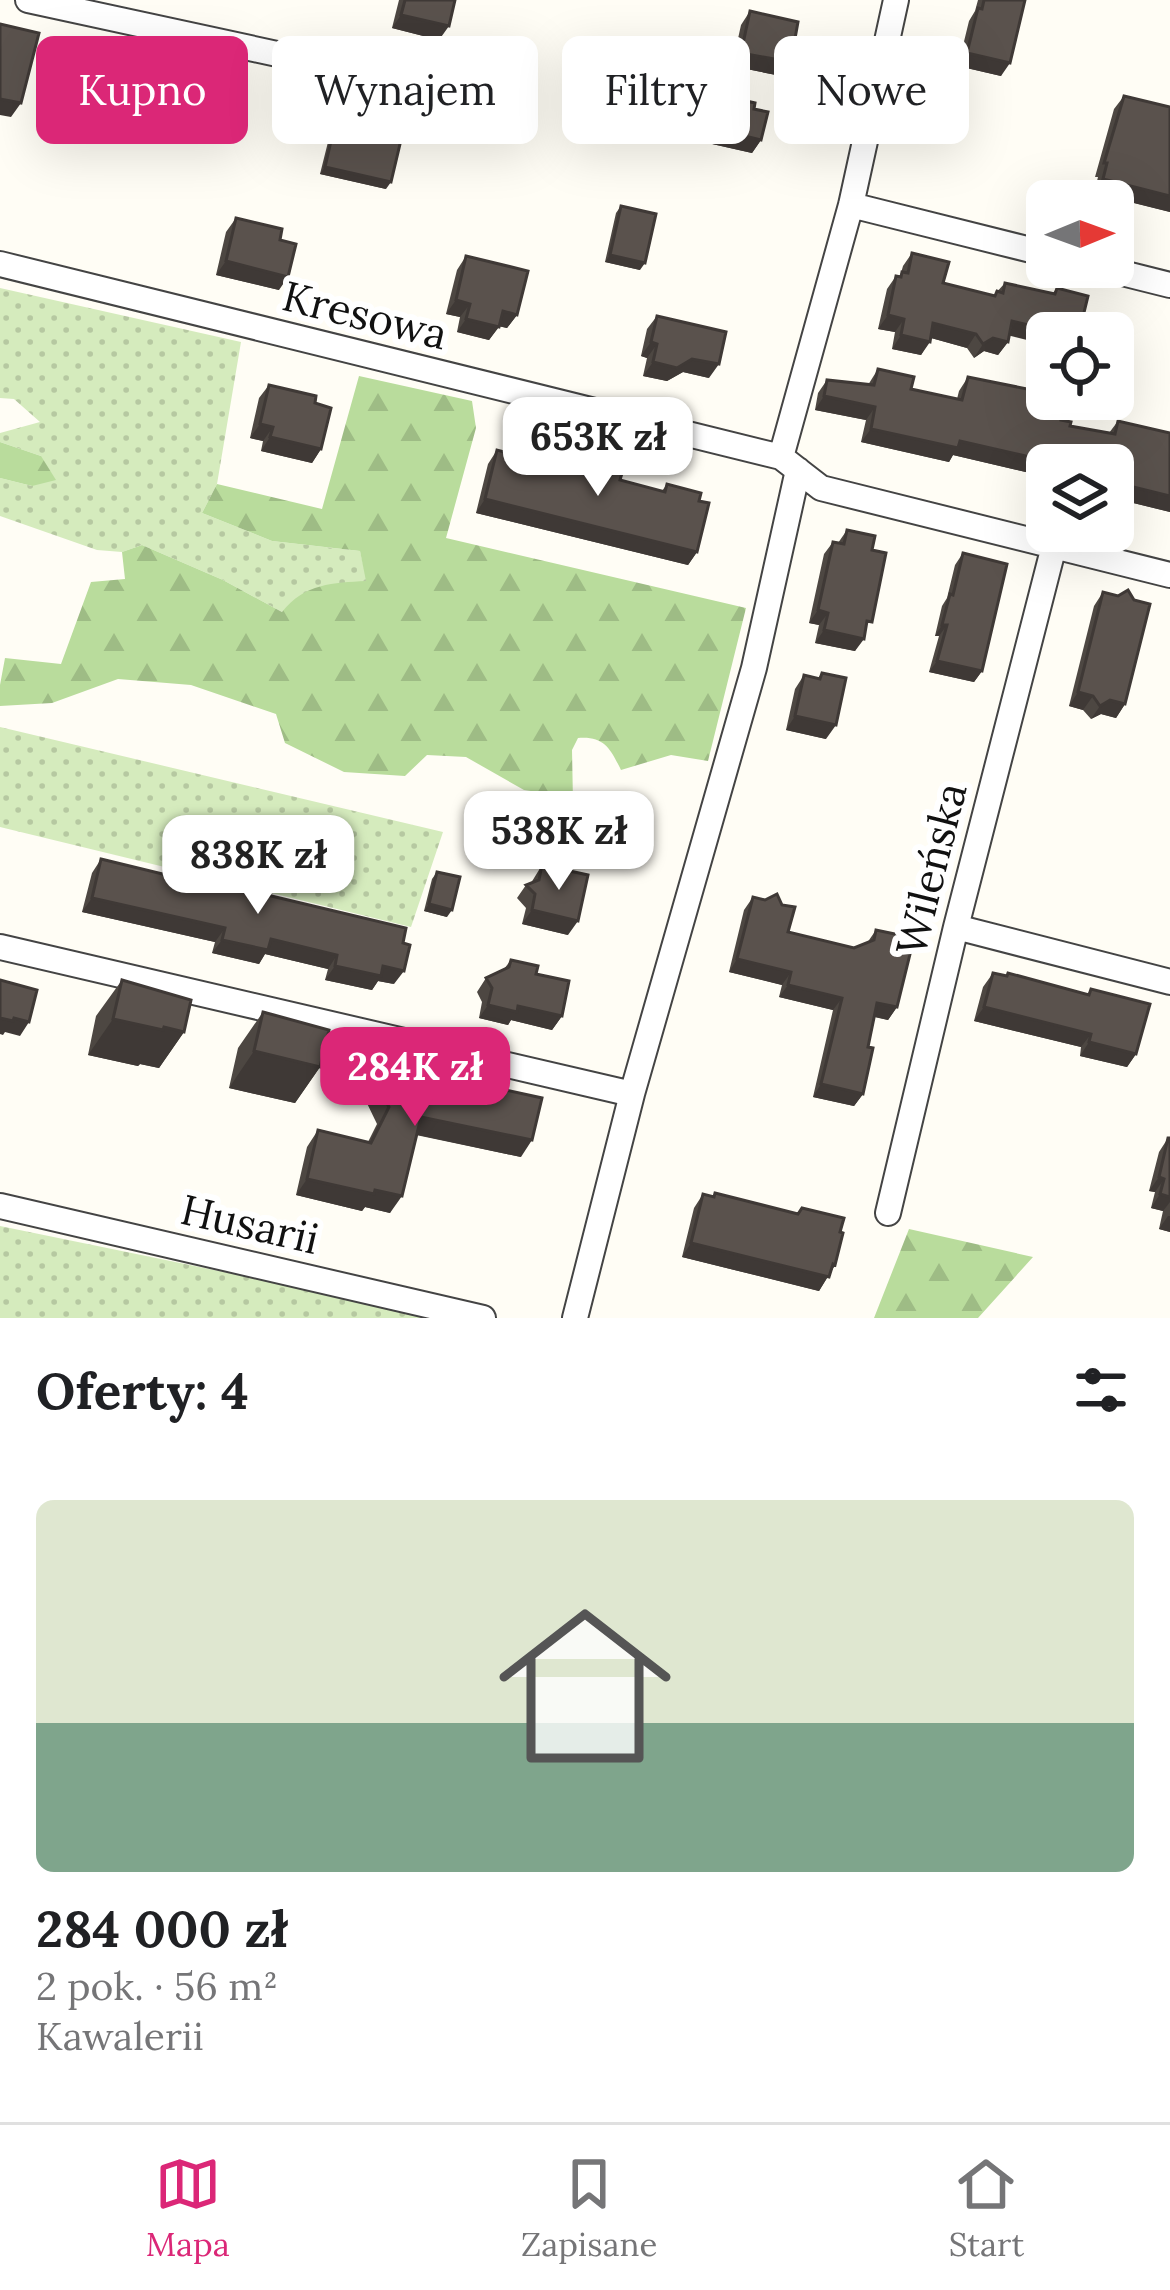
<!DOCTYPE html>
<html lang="pl">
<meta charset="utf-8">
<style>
:root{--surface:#fff;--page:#f6f6f6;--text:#202124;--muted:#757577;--line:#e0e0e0;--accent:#db2777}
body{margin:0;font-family:Lora,serif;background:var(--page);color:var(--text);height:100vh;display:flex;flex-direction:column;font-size:45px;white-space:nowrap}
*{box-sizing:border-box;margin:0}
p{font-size:39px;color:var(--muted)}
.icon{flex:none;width:66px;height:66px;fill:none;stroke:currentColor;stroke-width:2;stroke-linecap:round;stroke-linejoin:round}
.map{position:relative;height:1318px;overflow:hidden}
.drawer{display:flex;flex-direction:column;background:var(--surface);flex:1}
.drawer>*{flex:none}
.hud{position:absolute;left:36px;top:36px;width:1098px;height:108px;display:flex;gap:24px}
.needle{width:78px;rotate:89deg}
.fabs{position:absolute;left:1026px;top:180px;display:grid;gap:24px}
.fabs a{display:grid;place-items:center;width:108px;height:108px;border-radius:18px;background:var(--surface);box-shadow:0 12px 48px #0002;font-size:60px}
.price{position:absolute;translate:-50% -102px;padding:0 27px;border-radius:24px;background:#fff;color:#222;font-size:39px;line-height:78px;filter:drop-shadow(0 3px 6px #0008)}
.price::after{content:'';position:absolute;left:50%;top:72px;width:36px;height:27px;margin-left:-18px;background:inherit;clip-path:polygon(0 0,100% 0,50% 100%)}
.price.active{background:var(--accent);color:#fff}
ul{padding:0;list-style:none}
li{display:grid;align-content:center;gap:24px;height:636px;padding:0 36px}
li span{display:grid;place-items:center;height:372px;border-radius:18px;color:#555}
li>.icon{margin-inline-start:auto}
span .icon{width:216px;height:216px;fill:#fffc;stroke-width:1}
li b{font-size:51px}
h2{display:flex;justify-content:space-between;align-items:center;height:144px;padding:0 36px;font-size:51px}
.tag{padding:0 42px;border-radius:18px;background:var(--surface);box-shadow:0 12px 48px #0002;font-size:42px;line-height:108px}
.tag.active{background:var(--accent);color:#fff}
.tabs{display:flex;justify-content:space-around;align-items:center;height:168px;border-top:3px solid var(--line);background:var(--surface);font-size:33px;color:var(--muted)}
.tabs a{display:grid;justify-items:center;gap:6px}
.tabs .active{color:var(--accent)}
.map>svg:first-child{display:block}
.grass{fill:url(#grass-dots)}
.forest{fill:url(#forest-firs)}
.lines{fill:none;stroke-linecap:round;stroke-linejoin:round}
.minor-casing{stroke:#444;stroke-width:28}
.minor{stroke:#fff;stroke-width:24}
.wall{fill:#4d4742}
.shaded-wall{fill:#3f3936}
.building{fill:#5a524d;stroke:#3f3936;stroke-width:3}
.labels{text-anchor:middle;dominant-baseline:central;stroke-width:12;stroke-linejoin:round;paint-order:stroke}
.street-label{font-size:42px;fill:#111;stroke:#fff}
</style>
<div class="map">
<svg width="1170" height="1318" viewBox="0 0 1170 1318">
<defs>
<pattern id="grass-dots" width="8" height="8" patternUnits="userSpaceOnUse" patternTransform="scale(3)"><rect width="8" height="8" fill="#d5ebbd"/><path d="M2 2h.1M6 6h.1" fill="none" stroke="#b6c8a1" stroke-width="1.8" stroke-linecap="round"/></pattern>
<pattern id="forest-firs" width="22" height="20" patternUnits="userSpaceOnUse" patternTransform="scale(3)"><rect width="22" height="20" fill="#b9dc9c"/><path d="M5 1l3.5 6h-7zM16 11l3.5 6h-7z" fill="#9ebc85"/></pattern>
</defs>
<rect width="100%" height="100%" fill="#fffdf5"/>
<path class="grass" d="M0 288 241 342 217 484 202 513 272 541 360 551 367 581 282 612 223 580 142 545 122 552 97 550 0 516V478L32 486 41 456 0 442V433L40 422 14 399 0 398Z
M0 727 443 832 411 927 0 827Z
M0 1226 448 1318H0Z"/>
<path class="forest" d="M359 376 472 401 476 428 446 538 746 608 708 761 671 755 621 770C610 748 604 736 578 738L572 750 573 802 558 810 551 794 524 790 466 757 427 755 405 776 344 772 285 743 276 714 191 685 118 679 52 703 0 706V685L5 658 61 664 91 582 125 579 122 552 142 545 223 580 282 612C305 583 333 583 366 581L360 551 272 541 202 513 217 484 322 509Z
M0 442 41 456 56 480 32 486 0 478Z
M909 1229 1033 1257 978 1318H874Z"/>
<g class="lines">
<defs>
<path id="minor" d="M28 0 425 86
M851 205 1047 254
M0 264 781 457 821 488 1170 575
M1098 267 1170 285
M781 457 851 205 896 0
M956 927 1170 982
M0 947 632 1094
M0 1206 483 1318
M888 1213 956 927 1054 546
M575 1318 632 1094 754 668 798 470"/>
</defs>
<use href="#minor" class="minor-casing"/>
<use href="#minor" class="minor"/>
</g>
<path class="wall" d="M399 0H455L439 40 392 28Z
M978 0H1025L1001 76 958 66 969 21 975 11Z
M750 11 794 44 776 75 732 66 741 25Z
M144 58 174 64 176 60 194 101 184 114 177 113 168 125 136 118 139 107 127 104 135 72Z
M707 92 754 109 761 140 752 153 690 139 698 106Z
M1124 96 1170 107V212L1094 193 1098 177H1095L1114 109Z
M338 111 386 189 320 174 334 118Z
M621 206 640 270 605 262 616 213Z
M236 218 280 240 279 290 216 275 226 232Z
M912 253 943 283 994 295 1005 283 1053 293 1057 288 1088 296 1009 335 1008 342 998 355 984 351 974 358 967 348 931 338 921 355 892 349 895 332 878 329 887 289 896 276 899 277 901 273 903 266Z
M466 256 517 315 507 328 499 326 489 340 457 332 460 317 446 314 457 270Z
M657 316 709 378 683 372 667 381 643 376 647 358 641 356 647 329Z
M878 369 911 389 957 399 959 391 968 377 1061 420 1070 426 1109 433 1118 421 1170 433V512L1113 498V465H1047V477L953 455 949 462 861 442 866 420 815 410 818 393 827 380 868 385Z
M269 385 315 403 321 449 312 463 261 451 263 441 250 438 259 398Z
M510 445 542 461 584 471 589 464 620 480 662 491 667 484 699 501 697 552 688 565 476 513 488 464 497 450 505 452Z
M847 530 872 550 865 631 855 651 815 643 819 625 809 623 824 554 833 542 838 543Z
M963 553 982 671 974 682 929 672 939 636H935L942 606 947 598 955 565Z
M1103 592 1125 704 1116 718 1101 714 1091 719 1083 710 1069 706 1094 606Z
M822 673 826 739 786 730 795 689 804 675 818 678Z
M101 859 218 888 221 884 394 984 378 981 372 990 325 980 328 969 265 954 259 964 212 953 215 942 82 912 92 873Z
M542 865 568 935 522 924 526 908 517 898 526 885 531 883Z
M437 872 447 917 424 911 432 879Z
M753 897 788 932 854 948 867 943 876 930 897 1007 888 1020 874 1017 868 1047 863 1094 854 1106 813 1097 833 1010 779 997 782 985 729 972 744 910Z
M511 960 536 974 562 1016 552 1030 511 1020 508 1025 479 1018 482 1002 477 992 486 978 504 969Z
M993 973 1087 995 1091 989 1136 1054 1127 1067 1080 1056 1081 1047 974 1021 983 987Z
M122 980 184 1032 159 1068 140 1064 138 1066 88 1055 96 1016Z
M263 1012 320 1067 295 1103 229 1088 238 1048Z
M376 1070 412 1072 437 1082 482 1093 488 1086 521 1157 416 1135 390 1213 365 1207 362 1211 296 1195 307 1147 318 1130 368 1142 377 1124 363 1095 365 1086Z
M1168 1138H1170V1232L1159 1229 1163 1211 1151 1208 1155 1192 1149 1191 1159 1152Z
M715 1193 840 1232 835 1265 819 1291 682 1257 694 1208 703 1194 712 1197Z"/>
<path class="shaded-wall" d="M401 15 449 26 439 40 392 28Z
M741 53 785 61 776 75 732 66Z
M967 53 1010 63 1001 76 958 66Z
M137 90 148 94 139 107 127 104Z
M181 98 194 101 184 114 177 113 168 125 136 118 145 104Z
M0 99 21 103 11 117 0 115Z
M699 125 761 140 752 153 690 139Z
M325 167 391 182 386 189 320 174Z
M1103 179 1170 196V212L1094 193Z
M610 255 645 263 640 270 605 262Z
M226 261 288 277 279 290 216 275Z
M456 300 470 304 460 317 446 314Z
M503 311 517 315 507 328 493 325Z
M888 315 904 319 895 332 878 329Z
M466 319 499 327 489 340 457 332Z
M1012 321 1062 333H1047V345L1003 334Z
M933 323 976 334 967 348 924 336Z
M901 335 930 342 921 355 892 349Z
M993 338 1008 342 998 355 984 351 974 358 983 344Z
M651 342 657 344 647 358 641 356Z
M692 359 719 364 709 378 683 372 667 381 643 376 653 362Z
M824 396 875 407 866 420 815 410Z
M260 424 273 427 263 441 250 438Z
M871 429 960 441 1076 465H1047V477L953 455 949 462 861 442Z
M270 437 321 449 312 463 261 451Z
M1113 475 1123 477 1113 491Z
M1121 484 1170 496V512L1113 498Z
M485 499 697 552 688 565 476 513Z
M818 610 828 613 819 625 809 623Z
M942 625H947L939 636H935Z
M824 630 864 639 855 651 815 643Z
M937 661 982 671 974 682 929 672Z
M1078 692 1093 696 1083 710 1069 706Z
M1110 700 1125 704 1116 718 1101 714 1091 719 1100 706Z
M795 716 836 725 826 739 786 730Z
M92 898 225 928 215 942 82 912Z
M429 904 452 910 447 917 424 911Z
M532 910 578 921 568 935 522 924Z
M271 939 337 955 328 969 265 954 259 964 212 953 222 940Z
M737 959 791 972 782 985 729 972Z
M335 966H383L404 971 394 984 378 981 372 990 325 980Z
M788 985 842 998 833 1010 779 997Z
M877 1003 897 1007 888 1020 868 1015Z
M488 1005 518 1006 562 1016 552 1030 511 1020 508 1025 479 1018Z
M984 1007 1091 1034 1081 1047 974 1021Z
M0 1018H14L29 1022 20 1036 5 1032 3 1035 0 1034Z
M113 1019 184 1032 159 1068 140 1064 138 1066 88 1055Z
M1089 1042 1136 1054 1127 1067 1080 1056Z
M254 1051 320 1067 295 1103 229 1088Z
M821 1084 863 1094 854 1106 813 1097Z
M421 1117 532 1140 521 1157 409 1133Z
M1159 1177 1164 1179 1155 1192 1149 1191Z
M307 1179 375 1190 402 1196 390 1213 365 1207 362 1211 296 1195Z
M1160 1194 1170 1197V1202L1163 1211 1151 1208Z
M1168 1216H1170V1232L1159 1229Z
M691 1243 833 1264 835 1265 819 1291 682 1257Z"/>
<path class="building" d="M405 0H455L449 26 401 15Z
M984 0H1025L1010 63 967 53 978 8 982 9Z
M750 11 798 22 794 44 789 43 785 61 741 53Z
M0 24 39 33 21 103 0 99Z
M144 58 175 64 176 60 202 66 194 101 181 98 177 112 145 104 148 94 137 90Z
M707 92 755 103 754 109 768 112 761 140 699 125Z
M1124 96 1170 107V196L1103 179 1107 163H1104Z
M338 111 404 127 391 182 325 167Z
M621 206 656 214 645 263 610 255Z
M236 218 282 229 280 240 296 244 288 277 226 261Z
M912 253 949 262 943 283 995 296 997 291 1003 293 1005 283 1055 294 1057 288 1088 296 1079 333H1062L1012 321 1008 342 993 338 983 344 976 334 933 323 930 342 901 335 904 319 888 315 896 276 901 277 902 272 908 273Z
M466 256 528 271 517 315 503 311 499 327 466 319 470 304 456 300Z
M657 316 726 332 719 364 692 359 677 368 653 362 657 344 651 342Z
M878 369 914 377 911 389 962 400 968 377 1047 393V399H1066L1061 420 1071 422 1070 426 1115 434 1118 421 1170 433V496L1121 484 1123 477 1113 475V465H1076L1062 461 1061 464 960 441 958 448 871 429 875 407 824 396 827 380 874 385Z
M269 385 316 396 315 403 331 408 321 449 270 437 273 427 260 424Z
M510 445 543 453 542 461 565 467 586 472 589 464 622 473 620 480 665 492 667 484 701 493 699 501 709 503 697 552 485 499 497 450 508 453Z
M847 530 875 536 872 550 886 553 872 622 867 621 864 639 824 630 828 613 818 610 833 542 844 544Z
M963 553 1007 564 982 671 937 661 947 625H942L950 594 953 595Z
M1128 590 1134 600 1150 604 1125 704 1110 700 1100 706 1093 696 1078 692 1103 592 1118 596Z
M822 673 846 678 836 725 795 716 804 675 820 679Z
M101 859 220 888 221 884 406 928 403 943 410 945 404 971 383 966 381 976 335 966 337 955 271 939 268 950 222 940 225 928 92 898Z
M542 865 588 875 578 921 532 910 535 894 526 885 539 880Z
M437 872 460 877 452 910 429 904Z
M777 894 782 905 795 907 788 932 854 948 874 940 876 930 909 937 906 953 910 954 897 1007 877 1003 868 1047 873 1048 863 1094 821 1084 842 998 788 985 791 972 737 959 753 897 765 900Z
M511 960 538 966 536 974 569 981 562 1016 518 1006 517 1012 488 1005 492 988 486 978 509 967Z
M993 973 1007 976 1008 973 1089 995 1091 989 1150 1004 1136 1054 1089 1042 1091 1034 984 1007Z
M0 980 37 990 29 1022 14 1018 13 1021 0 1018Z
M122 980 191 1000 184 1032 164 1027 163 1030 113 1019Z
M263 1012 329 1030 320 1067 254 1051Z
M387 1062 413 1069 412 1072 437 1079V1082L485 1094 488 1086 542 1098 532 1140 421 1117 402 1196 375 1190 374 1194 307 1179 318 1130 371 1143 389 1107 374 1079 376 1070Z
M1168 1138H1170V1197L1160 1194 1164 1179 1159 1177Z
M715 1193 798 1214 802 1208 844 1218 840 1232 843 1233 835 1265 833 1264 829 1277 691 1243 703 1194 714 1197Z"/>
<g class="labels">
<g class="street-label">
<text transform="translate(365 315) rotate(14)">Kresowa</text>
<text transform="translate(931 869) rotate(-76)">Wileńska</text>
<text transform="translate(250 1224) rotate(13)">Husarii</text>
</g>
</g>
</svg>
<div class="fabs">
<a><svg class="needle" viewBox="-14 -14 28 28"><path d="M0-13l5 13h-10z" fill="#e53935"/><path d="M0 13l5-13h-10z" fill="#757577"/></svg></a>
<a><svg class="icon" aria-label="locate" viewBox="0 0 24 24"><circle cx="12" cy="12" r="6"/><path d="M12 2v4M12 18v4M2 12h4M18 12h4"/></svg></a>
<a><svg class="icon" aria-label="layers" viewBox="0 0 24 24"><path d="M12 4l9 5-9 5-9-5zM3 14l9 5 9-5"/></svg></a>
</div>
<b class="price" style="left:598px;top:499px">653K zł</b>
<b class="price" style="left:559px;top:893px">538K zł</b>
<b class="price" style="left:258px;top:917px">838K zł</b>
<b class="price active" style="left:415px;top:1129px">284K zł</b>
<div class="hud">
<a class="tag active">Kupno</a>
<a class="tag">Wynajem</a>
<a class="tag">Filtry</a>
<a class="tag">Nowe</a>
</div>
</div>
<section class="drawer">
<h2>Oferty: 4<svg class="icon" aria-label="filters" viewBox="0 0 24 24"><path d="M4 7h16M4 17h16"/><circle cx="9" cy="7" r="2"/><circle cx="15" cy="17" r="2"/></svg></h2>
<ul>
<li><span style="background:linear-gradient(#dfe7d0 60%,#7fa58c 0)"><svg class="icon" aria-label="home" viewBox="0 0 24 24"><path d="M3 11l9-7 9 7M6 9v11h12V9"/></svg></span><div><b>284 000 zł</b><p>2 pok. · 56 m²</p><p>Kawalerii</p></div></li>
</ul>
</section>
<nav class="tabs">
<a class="active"><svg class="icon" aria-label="map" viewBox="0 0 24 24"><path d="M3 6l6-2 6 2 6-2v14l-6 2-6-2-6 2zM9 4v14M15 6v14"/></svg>Mapa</a>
<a><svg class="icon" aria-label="saved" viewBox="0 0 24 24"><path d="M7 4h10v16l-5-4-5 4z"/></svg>Zapisane</a>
<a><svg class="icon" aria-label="home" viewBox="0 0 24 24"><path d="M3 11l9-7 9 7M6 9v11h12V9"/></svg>Start</a>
</nav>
